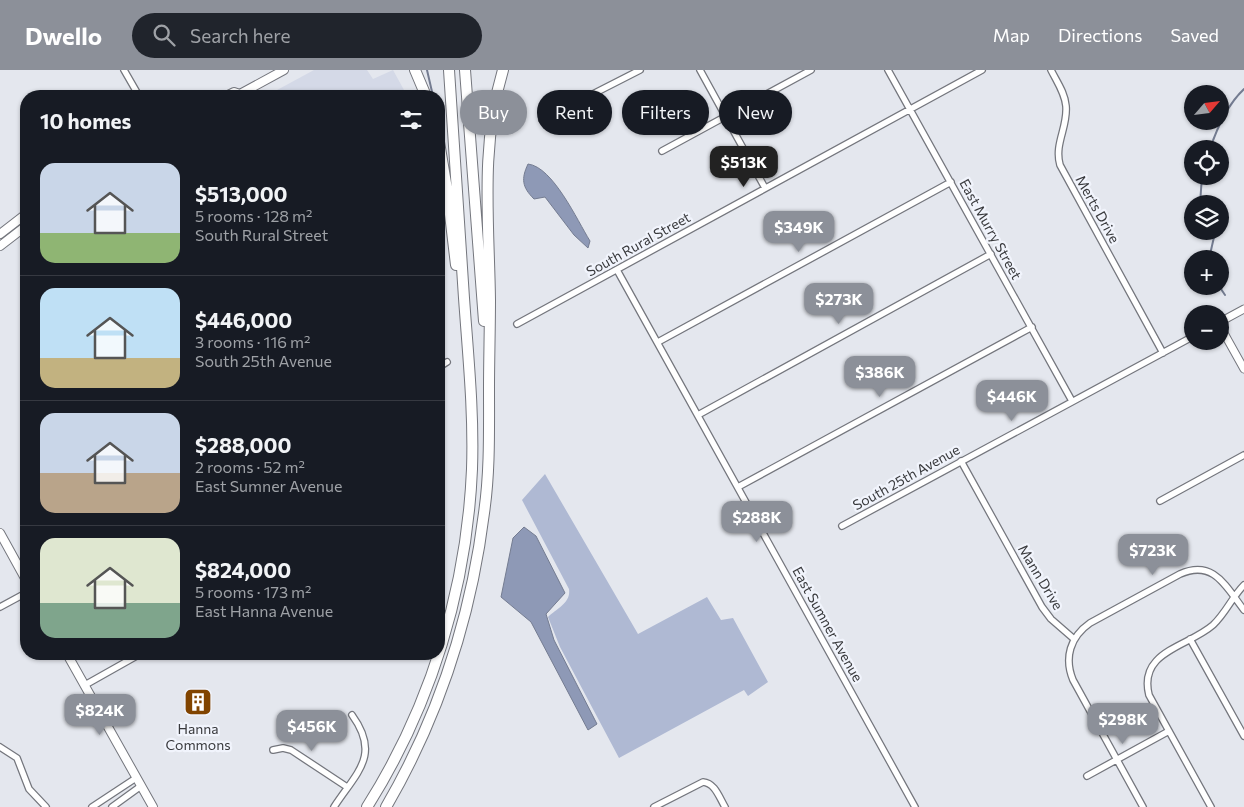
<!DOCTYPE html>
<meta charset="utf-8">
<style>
:root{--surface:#171b24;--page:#20242c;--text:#f1f3f6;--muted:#9ea1a6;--line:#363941;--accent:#8c9099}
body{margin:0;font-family:Commissioner,sans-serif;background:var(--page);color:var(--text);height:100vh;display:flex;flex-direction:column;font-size:19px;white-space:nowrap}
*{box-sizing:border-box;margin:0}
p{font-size:16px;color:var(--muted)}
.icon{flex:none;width:28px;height:28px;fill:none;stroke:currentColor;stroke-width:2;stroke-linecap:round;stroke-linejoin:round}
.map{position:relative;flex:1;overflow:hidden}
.side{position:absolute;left:20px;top:20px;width:425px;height:570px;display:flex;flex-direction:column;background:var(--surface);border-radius:20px;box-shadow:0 1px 4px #0004}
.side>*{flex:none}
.banner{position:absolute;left:460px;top:20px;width:475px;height:45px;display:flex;gap:10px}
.needle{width:32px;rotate:62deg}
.controls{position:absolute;left:1184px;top:15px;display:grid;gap:10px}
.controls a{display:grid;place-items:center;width:45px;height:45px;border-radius:50%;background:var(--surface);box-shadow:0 1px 4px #0004;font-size:25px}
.price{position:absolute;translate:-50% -42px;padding:0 11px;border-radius:10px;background:var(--accent);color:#fff;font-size:16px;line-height:32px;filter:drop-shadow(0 1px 2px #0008)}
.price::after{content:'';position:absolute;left:50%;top:30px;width:15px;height:11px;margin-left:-8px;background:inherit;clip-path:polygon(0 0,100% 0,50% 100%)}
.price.current{background:#222;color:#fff}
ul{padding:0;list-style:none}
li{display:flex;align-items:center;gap:15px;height:125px;padding:0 20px}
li+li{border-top:1px solid var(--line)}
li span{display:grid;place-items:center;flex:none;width:140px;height:100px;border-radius:15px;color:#555}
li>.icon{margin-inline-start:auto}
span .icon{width:60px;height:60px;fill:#fffc;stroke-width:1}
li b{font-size:21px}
h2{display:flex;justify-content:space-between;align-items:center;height:60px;padding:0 20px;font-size:21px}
.tag{padding:0 18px;border-radius:22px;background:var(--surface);box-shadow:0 1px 4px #0004;font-size:18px;line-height:45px}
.tag.current{background:var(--accent);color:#fff}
header{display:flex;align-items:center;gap:30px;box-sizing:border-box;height:70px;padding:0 25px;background:var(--accent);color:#fff}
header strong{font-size:24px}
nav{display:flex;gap:28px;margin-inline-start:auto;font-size:18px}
.search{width:350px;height:45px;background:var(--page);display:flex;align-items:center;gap:12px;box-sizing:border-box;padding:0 18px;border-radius:28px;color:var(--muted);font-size:19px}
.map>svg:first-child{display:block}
.built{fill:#d4d9e7}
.green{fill:#afb9d3}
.water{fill:#8e99b6;stroke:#747c91}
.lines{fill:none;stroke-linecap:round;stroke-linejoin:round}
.stream{stroke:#747c91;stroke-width:2}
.minor-casing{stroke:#74767d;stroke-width:8}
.tertiary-casing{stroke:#74767d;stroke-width:9}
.secondary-casing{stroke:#74767d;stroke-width:10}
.motorway-casing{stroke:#74767d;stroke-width:12}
.minor{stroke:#fff;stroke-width:5.5}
.tertiary{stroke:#fff;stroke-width:7}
.secondary{stroke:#fff;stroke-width:8}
.motorway{stroke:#fff;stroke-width:10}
.labels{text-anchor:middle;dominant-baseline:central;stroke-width:4.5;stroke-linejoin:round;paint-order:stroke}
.street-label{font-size:14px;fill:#38393c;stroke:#f1f4fc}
.poi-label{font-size:14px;fill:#38393c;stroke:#f1f4fc}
</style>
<header>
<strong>Dwello</strong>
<div class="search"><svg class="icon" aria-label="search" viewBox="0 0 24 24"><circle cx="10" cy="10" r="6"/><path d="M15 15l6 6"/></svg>Search here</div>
<nav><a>Map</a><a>Directions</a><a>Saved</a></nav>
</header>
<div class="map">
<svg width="1244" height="737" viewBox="0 0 1244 737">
<rect width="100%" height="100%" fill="#e4e7ee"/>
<path class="built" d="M314 0H367L373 9 393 0 404 20 393 26H266Z"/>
<path class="green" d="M545 404 638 564 707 527 721 550 733 548 768 612 748 626 744 620 619 688 560 577 548 547C557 538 571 533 569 519L522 430Z"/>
<path class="water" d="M528 94C553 97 577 150 590 171L588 178 574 165 545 127 534 129C522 117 521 109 528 94Z
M524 457 536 466 565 523 546 544 554 570 597 654 588 660 531 552 501 527 513 468Z"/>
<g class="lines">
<path class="stream" d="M427 0 433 26
M1210 79C1217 58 1228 34 1244 19
M1200 134 1202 106
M1209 189 1214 167 1212 161
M1219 216 1225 225"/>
<defs>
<path id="minor" d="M124 0 139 26
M700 0 765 118
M888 0 1072 331
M1051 0C1057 12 1065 23 1066 36 1068 57 1054 74 1060 95L1163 283
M542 50 640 0
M662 81 811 0
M617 200 915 737
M517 254 982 0
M658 272 951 112
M439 297 447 292
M698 345 991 184
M961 391 1042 537 1051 549 1074 569
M738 417 1032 257
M1160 431 1244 385
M842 456 1192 267
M0 537 26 523
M1190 569 1244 666
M85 615 140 584
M0 677 17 688 29 719 46 737
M273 680 283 678 291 680 347 717
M1087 706 1169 661
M92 737 136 708
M112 737 141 716
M334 737C357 702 381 685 352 645
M654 737 703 712C715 713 719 727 725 737
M1143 737 1073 610C1064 588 1070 567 1090 553L1180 504C1214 489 1226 517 1244 540
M1211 737 1149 625C1138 581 1188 577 1213 555 1226 543 1232 527 1244 515"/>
<path id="tertiary" d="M1220 252 1244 239
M1220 256 1244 299"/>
<path id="secondary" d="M226 26 234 22 240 24 284 0
M0 164 26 144
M0 176 26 156
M0 463 26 510
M67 584 153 737"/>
<path id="motorway" d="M415 0 426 26
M465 0 484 251
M439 72 447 119 456 195
M367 737C431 636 467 518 472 399 474 342 468 285 464 228 459 152 454 76 449 0
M386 737C439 646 471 547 484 443 490 402 489 360 489 318 489 289 490 259 490 230 489 153 480 76 503 0"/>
</defs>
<use href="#minor" class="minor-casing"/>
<use href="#tertiary" class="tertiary-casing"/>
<use href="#secondary" class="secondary-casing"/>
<use href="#motorway" class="motorway-casing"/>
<use href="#minor" class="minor"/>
<use href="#tertiary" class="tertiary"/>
<use href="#secondary" class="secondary"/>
<use href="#motorway" class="motorway"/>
</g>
<defs>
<symbol id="building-square" viewBox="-11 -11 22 22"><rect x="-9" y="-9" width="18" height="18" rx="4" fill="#814400" stroke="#f1f4fc"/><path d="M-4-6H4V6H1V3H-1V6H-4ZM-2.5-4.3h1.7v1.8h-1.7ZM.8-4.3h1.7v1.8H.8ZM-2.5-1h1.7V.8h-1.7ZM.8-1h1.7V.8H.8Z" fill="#fff"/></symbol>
</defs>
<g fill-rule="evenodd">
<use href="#building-square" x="182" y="616" width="32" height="32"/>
</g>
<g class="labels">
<g class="street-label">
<text transform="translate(1098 139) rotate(61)">Merts Drive</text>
<text transform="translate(991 159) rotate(61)">East Murry Street</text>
<text transform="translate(638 174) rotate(-29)">South Rural Street</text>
<text transform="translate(906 407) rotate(-29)">South 25th Avenue</text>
<text transform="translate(1041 507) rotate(59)">Mann Drive</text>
<text transform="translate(828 554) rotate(61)">East Sumner Avenue</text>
</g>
<g class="poi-label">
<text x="198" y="658">Hanna<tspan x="198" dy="16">Commons</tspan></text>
</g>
</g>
</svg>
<div class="controls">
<a><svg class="needle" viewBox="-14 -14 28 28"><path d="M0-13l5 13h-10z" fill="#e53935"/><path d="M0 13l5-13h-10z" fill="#9ea1a6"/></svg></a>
<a><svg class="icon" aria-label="locate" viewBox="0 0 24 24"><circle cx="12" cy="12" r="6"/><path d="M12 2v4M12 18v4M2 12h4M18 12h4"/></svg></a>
<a><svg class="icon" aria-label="layers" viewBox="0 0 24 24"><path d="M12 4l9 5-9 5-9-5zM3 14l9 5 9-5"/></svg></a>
<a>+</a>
<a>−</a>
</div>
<b class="price current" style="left:744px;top:118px">$513K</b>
<b class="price" style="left:799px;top:183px">$349K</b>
<b class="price" style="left:839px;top:255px">$273K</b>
<b class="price" style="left:880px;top:328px">$386K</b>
<b class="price" style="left:1012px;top:352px">$446K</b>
<b class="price" style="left:757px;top:473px">$288K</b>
<b class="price" style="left:1153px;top:506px">$723K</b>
<b class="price" style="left:100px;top:666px">$824K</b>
<b class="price" style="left:1123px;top:675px">$298K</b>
<b class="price" style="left:312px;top:682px">$456K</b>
<div class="banner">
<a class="tag current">Buy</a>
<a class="tag">Rent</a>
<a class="tag">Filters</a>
<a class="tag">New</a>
</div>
<section class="side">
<h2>10 homes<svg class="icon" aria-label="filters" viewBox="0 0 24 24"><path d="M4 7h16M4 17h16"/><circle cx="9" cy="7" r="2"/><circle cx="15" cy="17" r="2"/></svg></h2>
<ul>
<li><span style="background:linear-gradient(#c9d6e8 70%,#8fb573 0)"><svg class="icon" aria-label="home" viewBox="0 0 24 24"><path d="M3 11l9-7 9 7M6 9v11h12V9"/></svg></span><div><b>$513,000</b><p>5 rooms · 128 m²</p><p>South Rural Street</p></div></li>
<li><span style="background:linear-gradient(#bfe0f5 70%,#c2b280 0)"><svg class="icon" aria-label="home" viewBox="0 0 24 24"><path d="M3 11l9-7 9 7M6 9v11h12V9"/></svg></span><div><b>$446,000</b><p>3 rooms · 116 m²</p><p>South 25th Avenue</p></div></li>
<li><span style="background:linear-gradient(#c9d6e8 60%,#b9a48a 0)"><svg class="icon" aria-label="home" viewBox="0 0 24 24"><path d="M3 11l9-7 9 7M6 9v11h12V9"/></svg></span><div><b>$288,000</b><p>2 rooms · 52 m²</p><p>East Sumner Avenue</p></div></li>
<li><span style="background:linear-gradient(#dfe7d0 65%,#7fa58c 0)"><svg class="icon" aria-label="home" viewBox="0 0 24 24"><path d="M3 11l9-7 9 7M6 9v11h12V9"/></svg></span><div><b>$824,000</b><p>5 rooms · 173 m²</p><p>East Hanna Avenue</p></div></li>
</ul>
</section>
</div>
